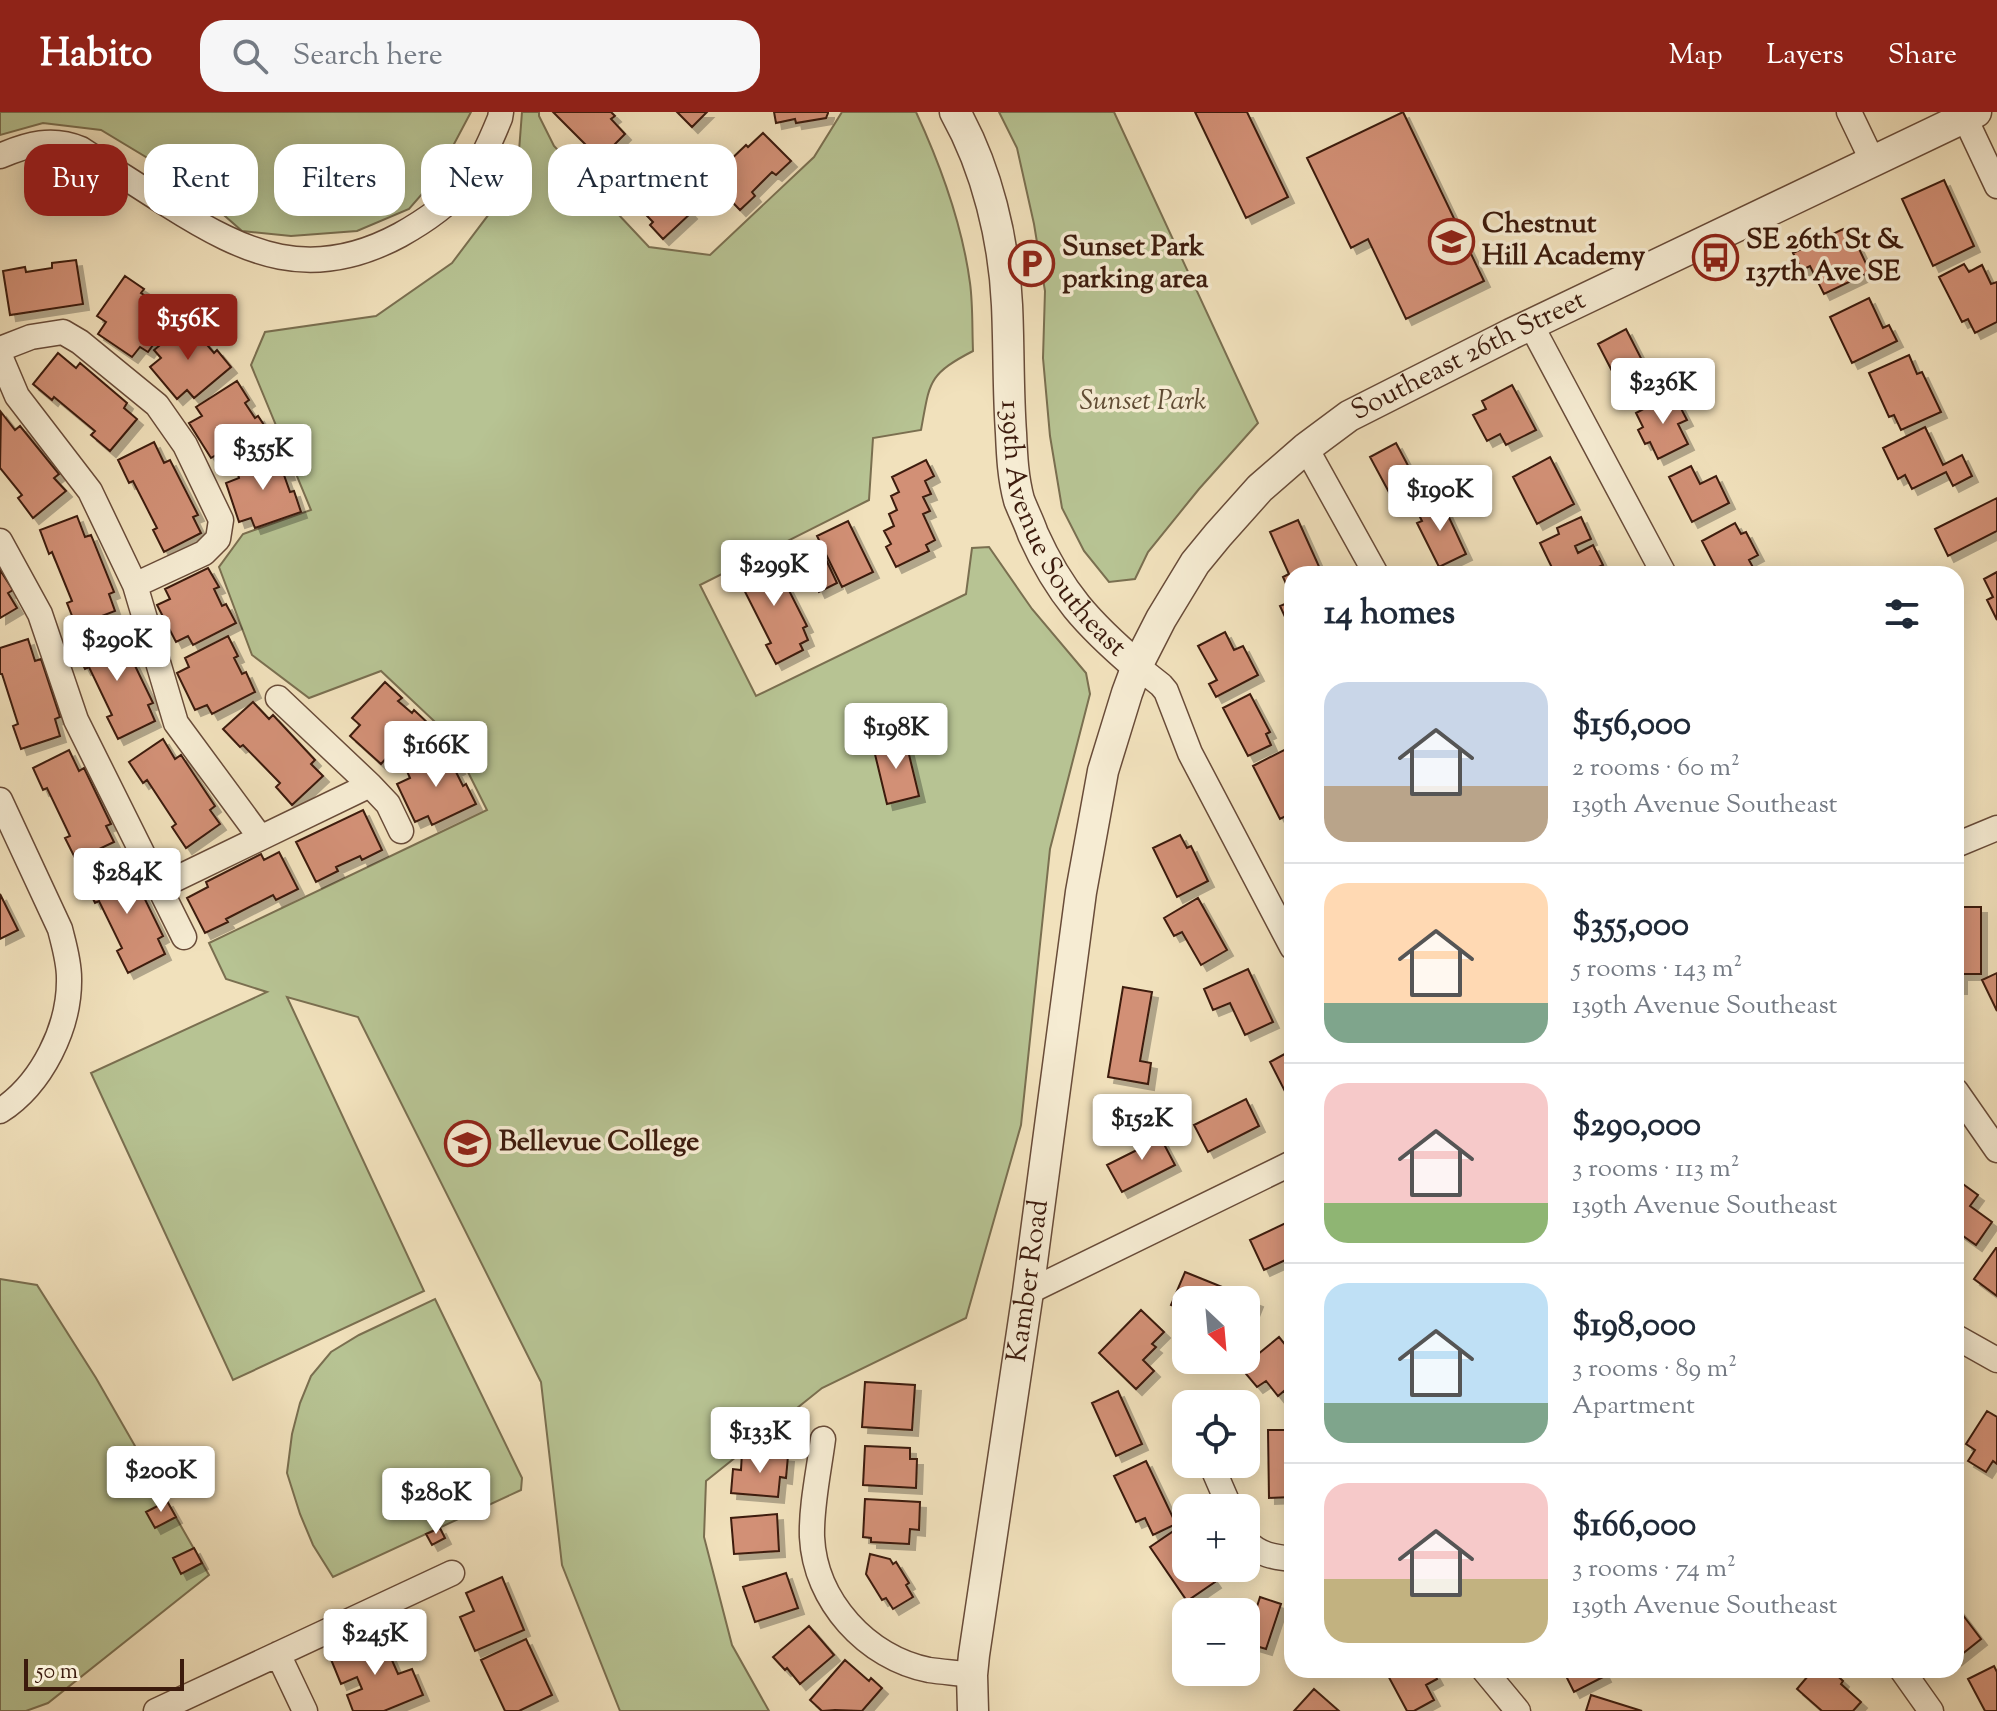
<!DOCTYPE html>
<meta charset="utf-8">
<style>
:root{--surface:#fff;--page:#f6f6f7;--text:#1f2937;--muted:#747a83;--line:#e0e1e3;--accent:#8f2418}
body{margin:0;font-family:"Sorts Mill Goudy",serif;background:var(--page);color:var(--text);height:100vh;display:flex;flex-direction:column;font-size:30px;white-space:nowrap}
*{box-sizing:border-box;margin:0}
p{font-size:26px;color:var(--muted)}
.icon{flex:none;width:44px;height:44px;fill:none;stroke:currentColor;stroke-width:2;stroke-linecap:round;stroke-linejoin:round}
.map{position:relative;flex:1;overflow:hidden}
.sheet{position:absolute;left:1284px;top:454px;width:680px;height:1112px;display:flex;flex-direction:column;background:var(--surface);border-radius:24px;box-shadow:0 4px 20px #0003}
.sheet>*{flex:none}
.hud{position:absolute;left:24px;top:32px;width:760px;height:72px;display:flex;gap:16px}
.needle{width:52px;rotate:154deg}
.controls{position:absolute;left:1172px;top:1174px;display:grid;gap:16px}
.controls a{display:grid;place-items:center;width:88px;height:88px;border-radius:16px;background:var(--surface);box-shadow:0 4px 20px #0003;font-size:40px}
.scale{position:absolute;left:24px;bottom:20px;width:160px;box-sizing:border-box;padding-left:8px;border:4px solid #3c1b0d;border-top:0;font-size:22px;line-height:28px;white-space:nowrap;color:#3c1b0d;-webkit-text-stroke:6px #f6ecd3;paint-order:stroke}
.price{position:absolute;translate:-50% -68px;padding:0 18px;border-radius:8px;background:#fff;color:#222;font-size:26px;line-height:52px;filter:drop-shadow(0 2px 4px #0008)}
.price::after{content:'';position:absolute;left:50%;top:48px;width:24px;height:18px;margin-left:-12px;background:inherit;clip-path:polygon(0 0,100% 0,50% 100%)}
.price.active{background:var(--accent);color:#fff}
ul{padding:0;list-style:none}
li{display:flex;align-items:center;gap:24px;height:200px;padding:0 40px}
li+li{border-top:2px solid var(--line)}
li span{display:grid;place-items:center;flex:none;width:224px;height:160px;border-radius:24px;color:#555}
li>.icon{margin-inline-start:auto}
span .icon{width:96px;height:96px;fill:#fffc;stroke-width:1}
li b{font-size:34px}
h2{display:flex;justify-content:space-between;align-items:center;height:96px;padding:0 40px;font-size:34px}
.tag{padding:0 28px;border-radius:24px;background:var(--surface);box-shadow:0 4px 20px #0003;font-size:28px;line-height:72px}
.tag.active{background:var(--accent);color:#fff}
header{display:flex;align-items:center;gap:48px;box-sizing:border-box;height:112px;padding:0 40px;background:var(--accent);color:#fff}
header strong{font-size:38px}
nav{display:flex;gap:44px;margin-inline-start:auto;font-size:28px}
.search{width:560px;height:72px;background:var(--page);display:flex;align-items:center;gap:20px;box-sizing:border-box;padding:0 28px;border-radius:24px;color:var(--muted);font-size:30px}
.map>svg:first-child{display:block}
.green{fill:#b7c393;stroke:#7a6f50;stroke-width:2}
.building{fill:#d29076;stroke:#3c1b0d;stroke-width:2;filter:url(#shadow)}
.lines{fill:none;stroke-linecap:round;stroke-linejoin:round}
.minor-casing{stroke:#694c39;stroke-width:27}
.tertiary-casing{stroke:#694c39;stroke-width:33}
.minor{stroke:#f6ecd3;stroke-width:24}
.tertiary{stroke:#f6ecd3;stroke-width:30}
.labels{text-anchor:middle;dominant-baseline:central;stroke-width:7;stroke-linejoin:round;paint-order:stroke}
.poi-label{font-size:28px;font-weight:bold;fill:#3c1b0d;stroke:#f6ecd3;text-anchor:start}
.street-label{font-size:28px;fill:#3c1b0d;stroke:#f6ecd3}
.park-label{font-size:28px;font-style:italic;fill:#614d35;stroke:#f6ecd3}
</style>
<header>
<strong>Habito</strong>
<div class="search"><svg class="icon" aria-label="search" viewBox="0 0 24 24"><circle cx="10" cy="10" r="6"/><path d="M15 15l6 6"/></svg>Search here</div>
<nav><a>Map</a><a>Layers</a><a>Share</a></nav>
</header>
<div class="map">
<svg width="1997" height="1599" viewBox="0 0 1997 1599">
<defs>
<filter id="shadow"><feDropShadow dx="6" dy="6" stdDeviation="0" flood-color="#0004"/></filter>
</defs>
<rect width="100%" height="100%" fill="#f1e1bc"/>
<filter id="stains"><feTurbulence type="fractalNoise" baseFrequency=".0025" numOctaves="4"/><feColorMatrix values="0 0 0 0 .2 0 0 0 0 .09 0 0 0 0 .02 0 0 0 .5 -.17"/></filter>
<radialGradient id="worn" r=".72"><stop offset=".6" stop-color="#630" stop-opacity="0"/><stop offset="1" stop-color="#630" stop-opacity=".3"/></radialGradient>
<path class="green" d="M0 0H471L436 66 409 97 357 119 291 124 242 119 184 68 101 18 43 11 0 23Z
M522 0H539V4L554 34 649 135 710 143 814 45 842 0H916C941 54 962 111 970 171 973 193 972 216 973 239 927 263 930 270 921 318L873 326 869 388 700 473 756 584 966 482 972 436 989 435 1032 497 1086 561 1090 582 1050 737 1021 1013 966 1206 822 1276 706 1369 704 1425 732 1533 769 1599H620L562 1453 541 1270 358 905 287 885 424 1179 233 1268 91 961 267 880 226 867 209 831 487 698 450 624 381 559 309 586 252 543 219 455 243 422 311 398 251 253 265 220 376 204 452 151 517 65Z
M999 0H1114L1258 311 1199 377 1148 440 1135 467 1109 470 1084 439 1062 396 1050 324 1043 246 1045 179 1034 112 1017 36Z
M0 1167 37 1173 96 1266 209 1463 48 1591 26 1599H0Z
M435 1187 522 1366 521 1378 333 1465 313 1433 300 1402 287 1361 292 1322 300 1291 311 1264 331 1240 359 1223Z"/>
<path class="building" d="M553 0H611L615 4 611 7 625 22 597 50 582 35 585 32Z
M677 0H707L692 15Z
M774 0H828V1L826 6 796 11 795 7 776 11Z
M1195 0H1247L1288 85 1246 106Z
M1403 0 1484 169 1406 207 1368 127 1351 136 1307 46Z
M763 21 791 49 776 63 772 60 752 80 755 84 740 98 712 69 726 55 724 54 746 33 748 35Z
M635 39 649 54 652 51 683 84 679 88 691 101 663 127 650 113 653 110 624 80 621 82 606 67Z
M1944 68 1974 134 1933 154 1902 87Z
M1843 117 1847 127 1853 124 1870 160 1824 182 1810 154 1802 158 1793 141Z
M76 148 83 192 10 203 3 159 25 155 26 160 52 156V151Z
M1964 152 1969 160 1982 153 1991 172 1997 170V210L1975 221 1968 207 1962 210 1939 165Z
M125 164 144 177 141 181 156 191 158 188 176 201 148 240 140 235 132 245 98 222 106 210 97 204Z
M1869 186 1883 216 1889 213 1897 229 1852 251 1830 205Z
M192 207 206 224 202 227 214 241 217 238 231 255 194 286 187 278 177 287 150 255 161 246 154 238Z
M1626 217 1646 256 1638 260 1648 278 1627 288 1598 232Z
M58 241 76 256 80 251 127 291 124 296 137 307 110 339 91 323 95 319 54 285 52 288 33 272Z
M1909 243 1917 262 1922 260 1941 300 1901 318 1894 303 1889 305 1869 261Z
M237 269 249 288 245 291 255 306 258 304 270 322 228 348 223 339 211 346 189 311 202 304 196 295Z
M1512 273 1536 318 1506 333 1500 322 1487 329 1473 303 1486 297 1482 289Z
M1673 281 1687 308 1678 312 1688 332 1658 347 1650 330 1645 332 1638 318 1643 315 1636 301Z
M1 300 15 318 20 314 59 362 54 366 66 379 33 406 18 386 22 383 0 356Z
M1925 315 1943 353 1962 343 1972 364 1953 374 1946 360 1912 377 1905 363 1898 367 1883 336Z
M154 330 164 351 170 348 198 403 193 405 201 421 164 440 153 418 157 416 133 369 129 371 118 348Z
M1396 331 1413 363 1422 359 1432 379 1398 397 1370 345Z
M282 341 289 362 284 363 290 380 294 379 301 400 255 416 251 406 239 410 226 371 239 366 236 356Z
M1550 345 1574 392 1537 412 1513 365Z
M926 348 934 364 925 369 931 382 923 385 930 399 923 402 935 428 926 433 929 439 896 455 886 435 891 432 884 419 894 414 889 402 897 398 891 384 899 380 892 365Z
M1691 354 1700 372 1716 364 1729 391 1692 410 1669 365Z
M1440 386 1466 442 1439 455 1417 411 1422 409 1416 397Z
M1997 386V419L1948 444 1935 417Z
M77 404 85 425 91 423 114 480 109 482 115 499 76 514 67 491 72 489 52 440 49 442 40 418Z
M1581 405 1591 427 1575 434 1578 441 1593 433 1603 453 1583 462H1555L1540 431 1559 422 1557 416Z
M1298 408 1321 459 1314 462H1292V472L1287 474 1283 465 1289 462 1270 420Z
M848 409 873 460 842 475 817 424Z
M1735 411 1741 422 1746 420 1758 443 1749 448 1756 461 1754 462H1719L1702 429Z
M822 439 837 471 819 480 804 448Z
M771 443 807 514 803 516 808 528 800 532 803 538 776 552 766 533 771 531 735 460Z
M208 456 219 475 214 477 222 494 226 492 236 511 193 533 188 524 176 530 157 493 170 487 165 477Z
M0 458 13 478 8 481 17 496 0 506Z
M1997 460V508L1987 488 1993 485 1984 467Z
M1292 489V520L1280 494Z
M110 517 120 538 126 535 153 591 148 593 155 609 118 627 107 605 112 603 89 555 85 557 74 535Z
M1225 520 1234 538 1243 534 1258 563 1216 585 1209 572 1217 568 1198 534Z
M228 524 238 544 234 546 242 562 246 560 255 580 212 602 207 593 195 598 177 561 189 555 185 546Z
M28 527 35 549 41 547 60 605 55 607 60 624 21 637 13 614 18 612 2 562H0V536Z
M385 570 402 586 398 589 412 601 414 598 430 613 397 649 390 642 381 652 350 624 360 613 352 606Z
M1250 582 1270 620 1266 622 1271 633 1248 644 1223 596Z
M253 590 269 607 273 603 315 648 311 652 323 664 292 693 276 675 280 671 243 633 240 635 223 617Z
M905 626 919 684 887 692 873 634Z
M163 627 175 647 181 643 215 694 210 698 220 712 186 736 172 715 176 712 147 668 143 671 129 650Z
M449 636 459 656 455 658 463 674 466 672 476 692 432 713 428 704 415 710 397 672 410 666 406 657Z
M1288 636 1292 645V659L1290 660 1292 665V701L1280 707 1253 654Z
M69 638 79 659 84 656 111 712 106 714 114 730 76 748 65 726 70 724 47 676 43 678 33 656Z
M363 698 382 738 362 748 360 744 336 755 338 759 316 770 296 730Z
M1180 723 1187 736 1191 734 1208 769 1177 785 1153 736Z
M279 740 298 777 276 788 273 783 226 807 228 810 205 821 187 786 208 775 206 770 261 742 264 748Z
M120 750 131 771 136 769 163 824 158 827 165 842 128 861 117 839 122 836 99 789 95 791 84 768Z
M0 782 18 818 0 827Z
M1198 786 1227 838 1201 853 1182 820 1174 824 1164 806Z
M1956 795H1981V862H1961V876H1956Z
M1248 857 1273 910 1245 923 1230 891 1213 898 1204 877Z
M1997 861V899L1982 868Z
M1123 875 1152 880 1140 949 1151 951 1148 972 1108 965Z
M1292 938V993L1270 950Z
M1246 987 1259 1014 1208 1040 1194 1013Z
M1156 1017 1175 1053 1122 1080 1107 1053 1139 1037 1135 1028Z
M1956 1067 1978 1083 1970 1094 1992 1110 1976 1133 1956 1119Z
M1292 1108V1145L1264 1158 1250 1128Z
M1996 1136H1997V1184L1974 1167Z
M1185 1160 1257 1189 1246 1216V1188H1186V1199L1171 1193Z
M1141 1198 1164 1220 1152 1232 1156 1235 1143 1248 1154 1259 1136 1277 1099 1241Z
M1279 1225 1292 1241V1290L1284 1279 1278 1284 1266 1269 1257 1275 1241 1256Z
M865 1270 915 1273 912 1318 862 1315Z
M1118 1279 1142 1332 1116 1344 1092 1291Z
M1987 1299 1997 1305V1352L1993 1349 1986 1360 1968 1349 1975 1338 1966 1332Z
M1268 1318H1292V1385L1269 1386Z
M865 1334 910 1336V1347H917L916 1376 863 1373Z
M742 1340 788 1344 786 1366 780 1365 778 1385 731 1381 733 1357 741 1358Z
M1146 1349 1176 1412 1153 1423 1145 1406 1136 1410 1114 1364Z
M865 1387 920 1390 919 1418 910 1417 909 1432 871 1430V1426L863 1425Z
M167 1389 176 1405 155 1416 146 1400Z
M777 1402 779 1439 734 1442 731 1406Z
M440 1416 445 1426 432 1433 426 1422Z
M1178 1416 1186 1428V1456H1205L1215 1470 1187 1489 1150 1435Z
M194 1436 202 1451 181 1462 173 1446Z
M870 1442 890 1447 893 1452 896 1450 909 1471 906 1473 913 1485 893 1497 886 1486 882 1488 866 1462Z
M786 1461 798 1496 755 1510 743 1475Z
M502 1465 524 1518 475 1539 460 1505 474 1499 466 1481Z
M1260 1485 1281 1492 1266 1537 1246 1531V1502L1254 1504Z
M1956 1494 1981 1527 1956 1547Z
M809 1514 834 1543 800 1572 787 1556 785 1558 773 1545Z
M381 1523 398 1562 412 1557 423 1583 384 1599H353L347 1583 362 1577 357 1565 341 1572 330 1545Z
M526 1527 552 1583 519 1599H505L481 1548Z
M845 1548 869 1569 871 1566 882 1576 862 1599 835 1598 822 1599 810 1588Z
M1994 1554 1997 1560V1599H1985L1968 1567Z
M1385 1558H1432L1437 1567 1426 1573 1434 1588 1414 1599H1407Z
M1563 1558H1602L1605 1564 1574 1580Z
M1813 1558H1831L1843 1569 1841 1572 1861 1590 1853 1599H1822L1797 1577Z
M1314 1577 1339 1599H1294Z
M1591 1583 1642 1599H1586Z"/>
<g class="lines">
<defs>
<path id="minor" d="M1849 0 1873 50
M1965 6 1997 74
M0 44C28 32 52 25 81 37 110 56 139 74 168 93 247 143 311 171 400 123 459 90 475 67 500 6L501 0
M1531 213 1664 462
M0 237 31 225 63 220 80 230 157 293 185 333 221 408 218 427 204 441 135 473
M0 244 17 284 90 379 135 473 176 611 260 725
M1306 336 1376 462
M0 429 40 502 76 608 184 825
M1137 554 1161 573 1166 579 1190 641 1292 835
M278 586 370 673 388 692 401 719
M0 688 60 817C64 833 69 849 69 866 70 915 42 972 0 999
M1956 733 1997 716
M159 775 370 673
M1956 979 1997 1038
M1028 1180 1292 1051
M1956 1225 1997 1248
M823 1327C819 1358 811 1394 812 1425 815 1489 867 1546 929 1558 943 1560 958 1561 972 1563
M1211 1352 1230 1396
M1246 1429C1259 1443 1274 1445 1292 1447
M278 1542 305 1599
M1484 1558 1518 1599
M1902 1558 1931 1599
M156 1599 452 1461"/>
<g id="tertiary">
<path id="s1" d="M955 0C987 57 1004 128 1007 193 1009 236 1008 279 1011 321 1012 344 1013 366 1019 388 1023 399 1029 410 1033 422 1060 482 1088 512 1137 554"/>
<path id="s2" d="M973 1599 972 1563 974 1543 1028 1180 1081 780 1103 659 1127 581 1137 554 1161 507 1195 451 1218 423 1260 376 1306 336 1349 304 1511 222 1976 0"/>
</g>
</defs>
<use href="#minor" class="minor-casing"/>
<use href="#tertiary" class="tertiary-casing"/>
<use href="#minor" class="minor"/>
<use href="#tertiary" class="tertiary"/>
</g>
<defs>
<symbol id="school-ring" viewBox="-11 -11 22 22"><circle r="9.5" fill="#f6ecd3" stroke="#8f2418" stroke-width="1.5"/><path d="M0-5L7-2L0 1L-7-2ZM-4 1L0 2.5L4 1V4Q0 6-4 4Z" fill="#8f2418"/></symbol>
<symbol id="bus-ring" viewBox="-11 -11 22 22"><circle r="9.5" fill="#f6ecd3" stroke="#8f2418" stroke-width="1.5"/><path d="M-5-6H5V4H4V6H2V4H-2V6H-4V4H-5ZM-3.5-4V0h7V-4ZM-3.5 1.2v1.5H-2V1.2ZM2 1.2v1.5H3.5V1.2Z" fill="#8f2418"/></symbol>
<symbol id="parking-ring" viewBox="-11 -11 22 22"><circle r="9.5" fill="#f6ecd3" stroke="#8f2418" stroke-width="1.5"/><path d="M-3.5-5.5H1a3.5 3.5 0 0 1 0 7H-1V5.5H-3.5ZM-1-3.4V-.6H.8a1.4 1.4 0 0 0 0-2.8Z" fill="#8f2418"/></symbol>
<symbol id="university-ring" viewBox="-11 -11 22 22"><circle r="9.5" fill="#f6ecd3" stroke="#8f2418" stroke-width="1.5"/><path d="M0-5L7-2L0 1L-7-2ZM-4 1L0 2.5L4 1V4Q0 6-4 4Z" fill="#8f2418"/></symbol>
</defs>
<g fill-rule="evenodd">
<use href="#school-ring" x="1426" y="104" width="51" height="51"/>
<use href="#bus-ring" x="1690" y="120" width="51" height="51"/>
<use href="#parking-ring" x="1006" y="126" width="51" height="51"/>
<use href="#university-ring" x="442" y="1006" width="51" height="51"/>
</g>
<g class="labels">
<g class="poi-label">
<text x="1482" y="113">Chestnut<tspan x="1482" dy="32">Hill Academy</tspan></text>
<text x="1746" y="129">SE 26th St &amp;<tspan x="1746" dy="32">137th Ave SE</tspan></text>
<text x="1062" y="136">Sunset Park<tspan x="1062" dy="32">parking area</tspan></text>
<text x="499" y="1031">Bellevue College</text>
</g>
<g class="street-label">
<text stroke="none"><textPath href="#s2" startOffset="1526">Southeast 26th Street</textPath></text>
<text stroke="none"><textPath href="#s1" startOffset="440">139th Avenue Southeast</textPath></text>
<text stroke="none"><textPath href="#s2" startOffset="434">Kamber Road</textPath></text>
</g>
<g class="park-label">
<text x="1143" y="290">Sunset Park</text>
</g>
</g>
<rect width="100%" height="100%" filter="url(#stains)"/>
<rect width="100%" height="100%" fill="url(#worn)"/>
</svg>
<div class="controls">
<a><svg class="needle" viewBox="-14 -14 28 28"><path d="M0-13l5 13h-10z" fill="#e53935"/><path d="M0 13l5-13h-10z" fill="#747a83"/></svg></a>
<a><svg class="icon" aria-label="locate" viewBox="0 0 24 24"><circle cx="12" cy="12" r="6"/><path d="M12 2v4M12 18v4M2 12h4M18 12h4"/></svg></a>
<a>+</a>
<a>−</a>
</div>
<div class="scale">50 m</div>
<b class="price active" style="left:188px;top:250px">$156K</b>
<b class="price" style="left:1663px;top:314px">$236K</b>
<b class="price" style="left:263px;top:380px">$355K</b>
<b class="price" style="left:1440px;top:421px">$190K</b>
<b class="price" style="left:774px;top:496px">$299K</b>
<b class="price" style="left:117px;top:571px">$290K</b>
<b class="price" style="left:896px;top:659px">$198K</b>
<b class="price" style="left:436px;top:677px">$166K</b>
<b class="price" style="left:127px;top:804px">$284K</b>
<b class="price" style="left:1142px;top:1050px">$152K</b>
<b class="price" style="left:760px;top:1363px">$133K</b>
<b class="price" style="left:161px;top:1402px">$200K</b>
<b class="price" style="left:436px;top:1424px">$280K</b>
<b class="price" style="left:375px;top:1565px">$245K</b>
<div class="hud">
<a class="tag active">Buy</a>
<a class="tag">Rent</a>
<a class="tag">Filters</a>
<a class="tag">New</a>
<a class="tag">Apartment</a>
</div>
<section class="sheet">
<h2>14 homes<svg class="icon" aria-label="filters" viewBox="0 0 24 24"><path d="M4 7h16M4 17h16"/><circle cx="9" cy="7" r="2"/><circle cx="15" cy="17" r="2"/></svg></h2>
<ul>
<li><span style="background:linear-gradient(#c9d6e8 65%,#b9a48a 0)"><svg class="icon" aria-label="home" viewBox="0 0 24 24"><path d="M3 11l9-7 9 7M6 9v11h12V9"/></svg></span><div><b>$156,000</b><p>2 rooms · 60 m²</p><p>139th Avenue Southeast</p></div></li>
<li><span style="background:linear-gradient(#ffd9b3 75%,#7fa58c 0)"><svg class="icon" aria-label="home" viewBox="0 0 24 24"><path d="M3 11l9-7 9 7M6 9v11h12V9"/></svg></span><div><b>$355,000</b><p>5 rooms · 143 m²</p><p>139th Avenue Southeast</p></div></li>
<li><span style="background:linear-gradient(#f6c9c9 75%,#8fb573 0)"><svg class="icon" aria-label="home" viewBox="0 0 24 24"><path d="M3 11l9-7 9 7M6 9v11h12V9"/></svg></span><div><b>$290,000</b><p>3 rooms · 113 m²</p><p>139th Avenue Southeast</p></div></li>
<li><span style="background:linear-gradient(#bfe0f5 75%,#7fa58c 0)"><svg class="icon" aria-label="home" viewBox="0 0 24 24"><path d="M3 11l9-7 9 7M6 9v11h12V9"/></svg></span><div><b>$198,000</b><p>3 rooms · 89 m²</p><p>Apartment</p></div></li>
<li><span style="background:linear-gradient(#f6c9c9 60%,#c2b280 0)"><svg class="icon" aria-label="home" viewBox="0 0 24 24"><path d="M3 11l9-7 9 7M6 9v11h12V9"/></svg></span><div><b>$166,000</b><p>3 rooms · 74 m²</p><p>139th Avenue Southeast</p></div></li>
</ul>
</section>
</div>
